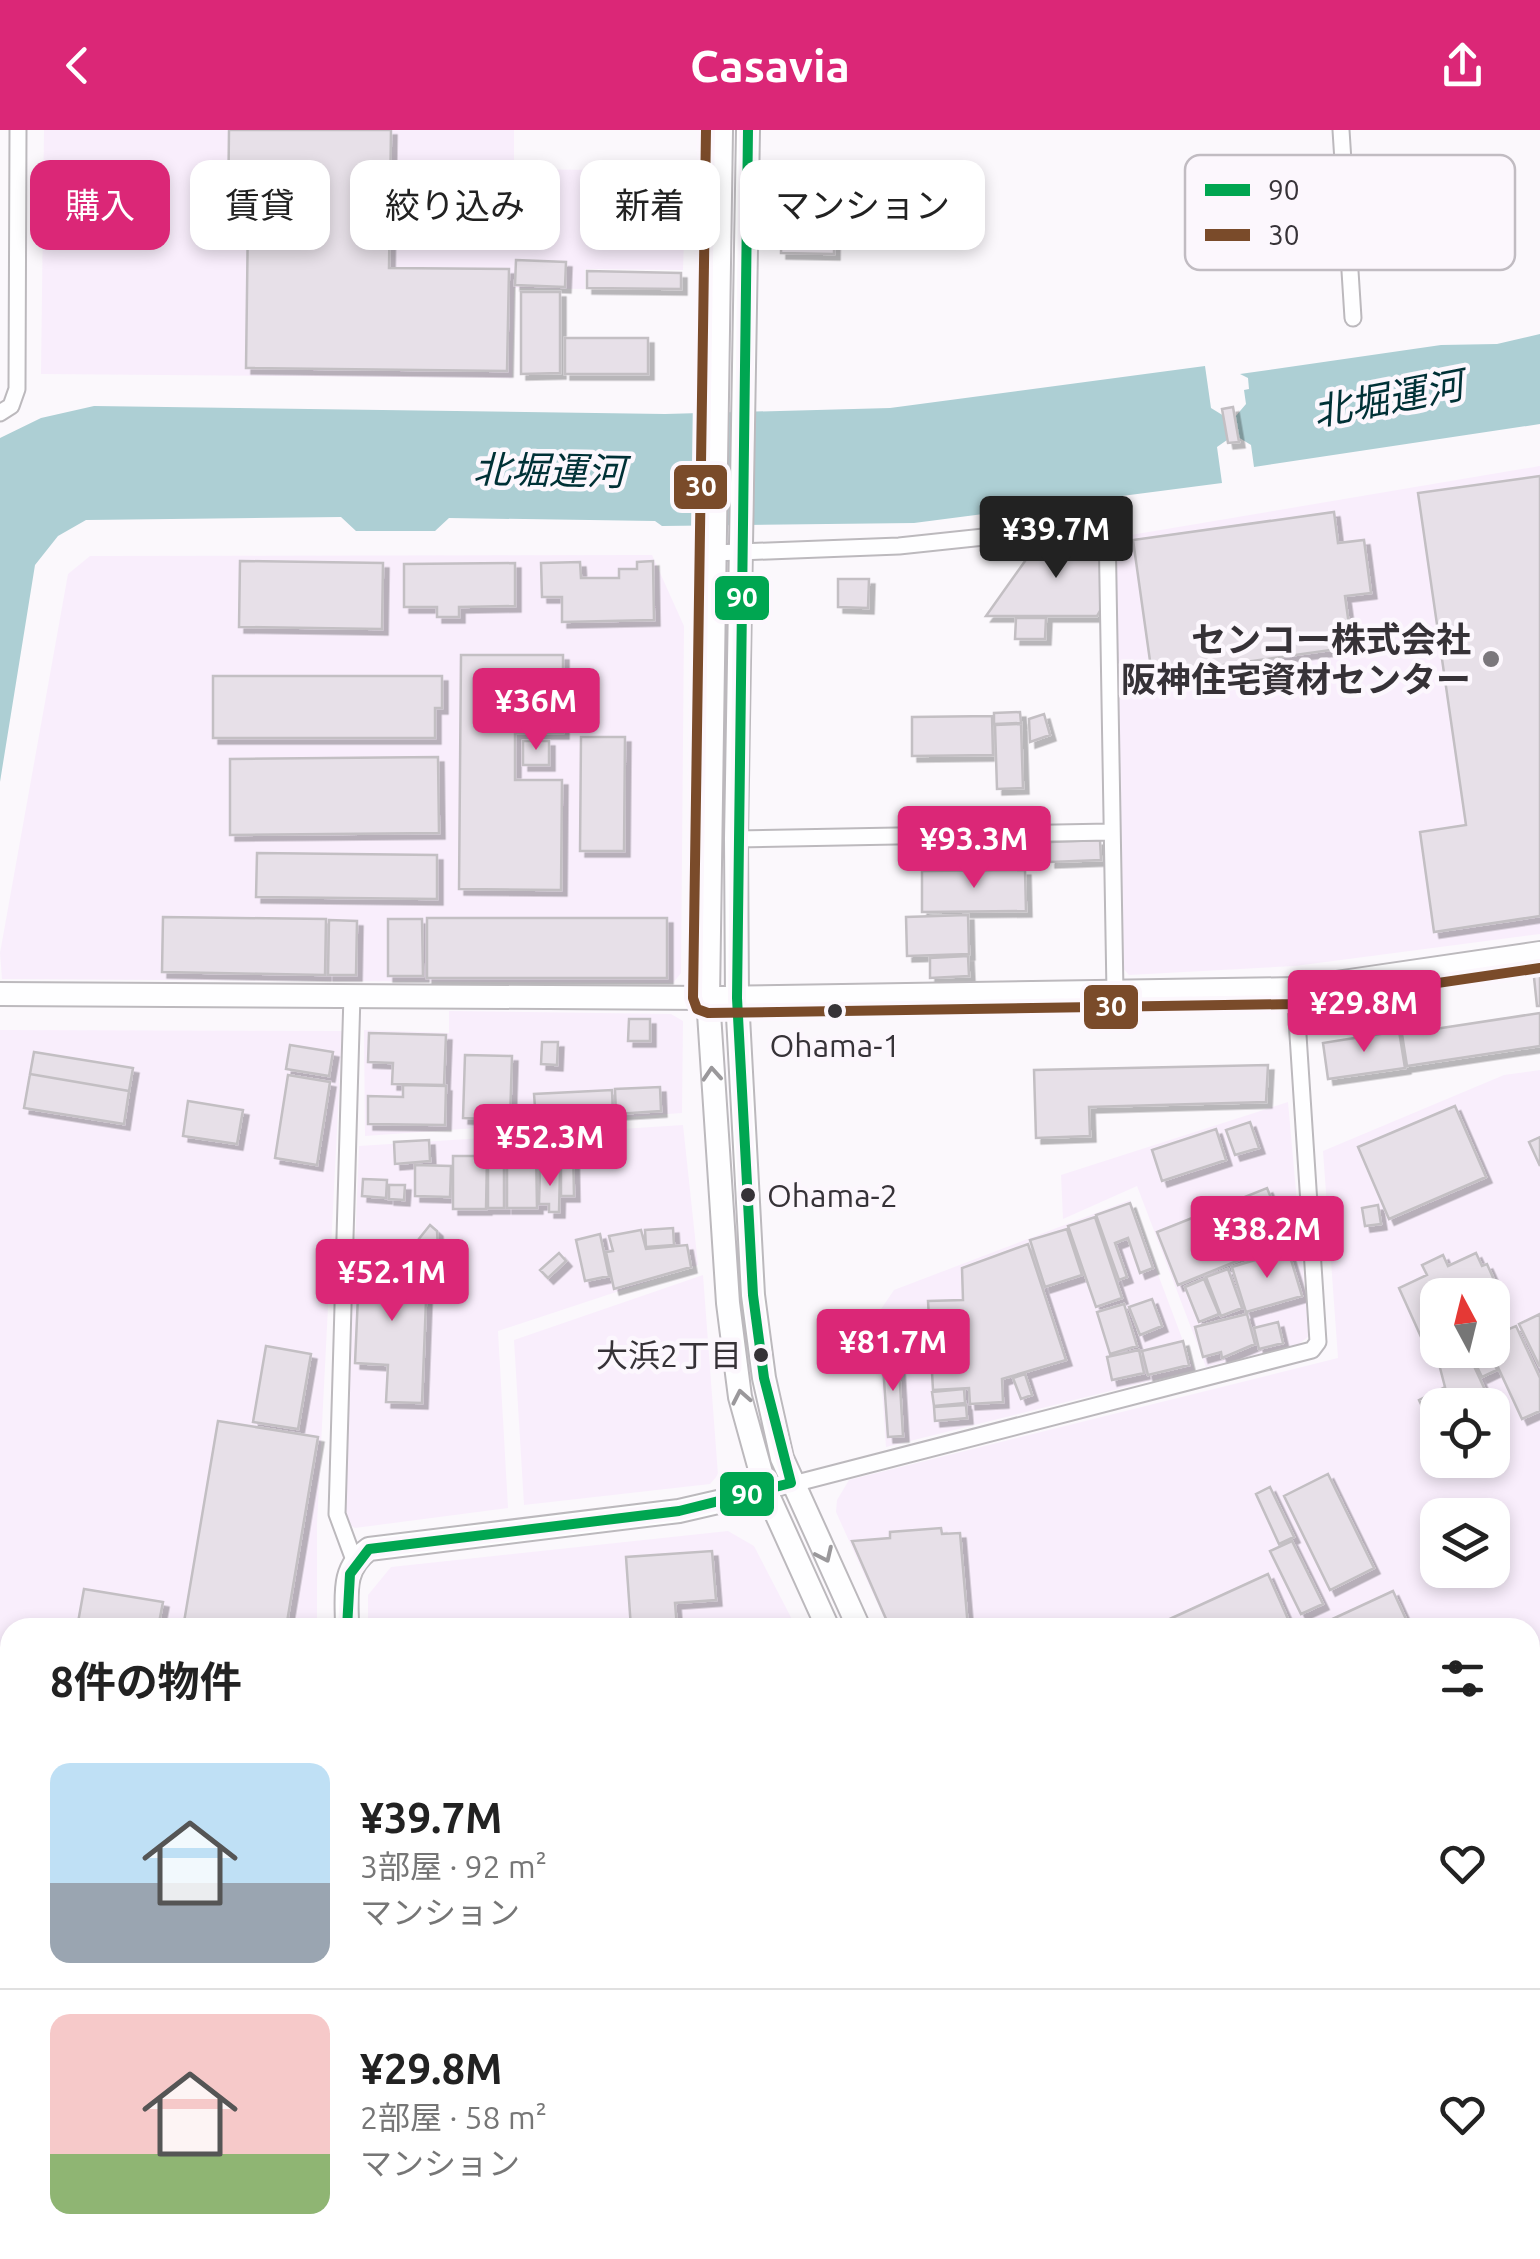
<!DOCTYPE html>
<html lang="ja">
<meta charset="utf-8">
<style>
:root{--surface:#fff;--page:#f6f6f6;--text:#222;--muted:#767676;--line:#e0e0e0;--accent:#db2777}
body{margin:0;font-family:Ubuntu,"Noto Sans JP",sans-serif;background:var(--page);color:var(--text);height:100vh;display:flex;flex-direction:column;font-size:38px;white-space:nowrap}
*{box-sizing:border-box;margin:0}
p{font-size:32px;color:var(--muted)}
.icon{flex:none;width:55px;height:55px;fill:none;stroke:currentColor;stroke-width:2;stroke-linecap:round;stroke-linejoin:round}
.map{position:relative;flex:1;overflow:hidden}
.sheet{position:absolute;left:0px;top:1488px;width:1540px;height:642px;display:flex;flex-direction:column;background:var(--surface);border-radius:30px 30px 0 0;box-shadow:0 5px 15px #0003}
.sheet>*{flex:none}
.hud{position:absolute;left:30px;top:30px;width:1000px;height:90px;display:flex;gap:20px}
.needle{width:65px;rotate:353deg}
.buttons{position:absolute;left:1420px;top:1148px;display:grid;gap:20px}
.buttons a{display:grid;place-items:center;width:90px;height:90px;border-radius:20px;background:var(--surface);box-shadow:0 5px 15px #0003;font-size:50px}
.price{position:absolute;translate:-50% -85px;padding:0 22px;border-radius:10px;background:var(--accent);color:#fff;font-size:32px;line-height:65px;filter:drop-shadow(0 2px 5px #0008)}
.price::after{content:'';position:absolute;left:50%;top:60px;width:30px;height:22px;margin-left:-15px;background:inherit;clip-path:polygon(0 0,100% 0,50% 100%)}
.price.on{background:#222;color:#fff}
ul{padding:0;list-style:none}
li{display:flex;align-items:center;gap:30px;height:250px;padding:0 50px}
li+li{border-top:2px solid var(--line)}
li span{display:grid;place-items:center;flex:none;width:280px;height:200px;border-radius:20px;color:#555}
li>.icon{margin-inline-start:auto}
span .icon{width:120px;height:120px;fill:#fffc;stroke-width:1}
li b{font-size:42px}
h2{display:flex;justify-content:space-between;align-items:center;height:120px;padding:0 50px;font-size:42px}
.tag{padding:0 35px;border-radius:20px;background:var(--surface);box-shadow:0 5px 15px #0003;font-size:35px;line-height:90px}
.tag.on{background:var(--accent);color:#fff}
header{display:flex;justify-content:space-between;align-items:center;height:130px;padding:0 50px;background:var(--accent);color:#fff;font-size:45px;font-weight:600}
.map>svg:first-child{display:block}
.built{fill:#f9eefc;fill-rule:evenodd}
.water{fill:#adcfd4}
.building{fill:#e7e0e8;stroke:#c3bfc3;stroke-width:2.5;filter:url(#shadow)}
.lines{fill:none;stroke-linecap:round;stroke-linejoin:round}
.street-casing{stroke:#bcb9bd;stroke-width:19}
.secondary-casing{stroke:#bcb9bd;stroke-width:26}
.street{stroke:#fefeff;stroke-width:15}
.secondary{stroke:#fefeff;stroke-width:22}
.bus-1-casing{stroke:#fcf7fd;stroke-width:18}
.bus-2-casing{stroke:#fcf7fd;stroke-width:18}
.bus-1{stroke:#00a651;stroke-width:10}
.bus-2{stroke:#7a4b2a;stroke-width:10}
.oneway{stroke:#9a989b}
.poi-dot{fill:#7b777c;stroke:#fcf7fd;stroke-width:4}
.bus-dot{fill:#363237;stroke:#fcf7fd;stroke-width:4}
.labels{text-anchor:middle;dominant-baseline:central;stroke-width:9;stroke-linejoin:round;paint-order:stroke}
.bus-label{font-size:32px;fill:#363237;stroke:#fcf7fd}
.poi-label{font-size:35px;font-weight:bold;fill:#363237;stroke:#fcf7fd;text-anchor:end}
.water-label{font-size:38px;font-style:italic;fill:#003136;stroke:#fcf7fd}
.key{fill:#fcf7fd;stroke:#c1bcc2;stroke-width:2.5}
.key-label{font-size:28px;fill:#363237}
.line-badge{stroke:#fcf7fd;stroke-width:4}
.badge-label{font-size:28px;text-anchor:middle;font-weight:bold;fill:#fff}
</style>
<header><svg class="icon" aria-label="back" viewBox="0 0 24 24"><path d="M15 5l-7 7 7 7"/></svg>Casavia<svg class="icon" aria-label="share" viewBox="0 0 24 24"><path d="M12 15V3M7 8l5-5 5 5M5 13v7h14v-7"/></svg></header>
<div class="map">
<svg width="1540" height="2129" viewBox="0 0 1540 2129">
<defs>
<filter id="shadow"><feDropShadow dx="5.5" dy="5.5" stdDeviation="0" flood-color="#0004"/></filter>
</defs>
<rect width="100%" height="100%" fill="#fbf8fc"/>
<path class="built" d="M44 0H514V39L686 41 683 140 585 139V159L514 158 512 248 41 244Z
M1540 336V804L1295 836 1129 845 1121 836 1112 419 1119 407Z
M652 425 684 496 681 843 673 853 2 849 0 823 68 444 90 426Z
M449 881 671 884 683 891 682 983 365 1006 364 900 449 903Z
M0 900 342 901 317 1394V1497L10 1498V2120H316V2129H0Z
M1540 940V2129H1212L1207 2120H1530V1498L888 1497 836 1382 837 1370 849 1350 1338 1228 1323 1021 1504 945ZM1438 1165H1492V1220H1438ZM1438 1275H1492V1330H1438ZM1438 1385H1492V1440H1438Z
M1288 972 1309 1206 1299 1214 1206 1237 1137 1056 1063 1089 1061 1045Z
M683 995 698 1135 498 1201 508 1378 355 1398 344 1392 359 1016Z
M1130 1070 1194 1240 886 1317 877 1185 894 1160Z
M703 1145 718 1345 710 1354 524 1375 514 1210Z
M728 1401 754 1416 796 1497 368 1498V1465L391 1437Z
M365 2120H1112L1116 2129H365Z"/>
<path class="water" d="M1540 204V294L1254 337 1251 315 1238 307 1235 287 1246 274 1244 260 1249 259 1248 248 1240 244 1441 215 1497 214Z
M1205 236 1211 278 1224 286 1227 310 1217 317 1222 353 914 393 662 396 655 391 449 388 435 401H356L341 387 86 390 58 406 35 435 0 652V308L41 288 94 276 665 284 890 278Z"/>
<path class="building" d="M229 0H391L389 138 509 139 507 241 246 238 248 87H228Z
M782 36 835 37 834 124 781 123Z
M516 130 566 132 565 157 515 155Z
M587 141 681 143V159L587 158Z
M521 162H560V243L521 244Z
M565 208H648V244H565Z
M1233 277 1239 312 1228 313 1222 279Z
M1540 346V786L1434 802 1420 702 1466 695 1418 363Z
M1334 382 1338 413 1364 410 1371 463 1345 466 1352 517 1152 545 1133 410Z
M1085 407 1100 409 1101 479 1097 486H986L1040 410Z
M240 431 383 433 382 499 239 497Z
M653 431 654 490 562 492V467H542L541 433 580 432 581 448H619V439H637V432Z
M515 433V476L459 477V487H437V477H404V434Z
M838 449H869L868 478 838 477Z
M1016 488H1046L1045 509H1015Z
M461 525H563V603H515V650H562L561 760 459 759Z
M213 546H442V578H435V608H213Z
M1020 582 1021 593 994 594V583Z
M1044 584 1050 605 1030 612 1029 589Z
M992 586 993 625 912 626V587Z
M1021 594 1023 658 997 659 995 595Z
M581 607H625L624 721H580Z
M523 611H549V635H523Z
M438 627 439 703 230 705V629Z
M1100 710 1101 730 1050 732V712Z
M257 723 437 725V769L256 767Z
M1025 740 1026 781 922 782V741Z
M968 785 969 824 907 826 906 787Z
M163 787 326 789 325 845 162 842Z
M427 788H667V848H427Z
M388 789H422L423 846H388Z
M329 790 357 791 356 845H328Z
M968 826 969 846 930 848V828Z
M1540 837V876H1537L1533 838Z
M1540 883V916L1407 936 1402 904Z
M629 889H650V911H628Z
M1399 901 1405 938 1328 949 1323 913Z
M369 903 446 905 444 955 392 954 393 933 368 932Z
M542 912H558L557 935 541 934Z
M290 915 333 922 329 946 286 939Z
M34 922 133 938 129 961 30 944Z
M465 925 512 926 510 990 463 988Z
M1268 935 1266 972 1089 977 1090 1006 1036 1008 1034 940Z
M30 944 129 961 124 994 24 978Z
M288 945 330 952 317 1035 275 1028Z
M403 955 446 956 445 995 368 994V966L403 967Z
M660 957 661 981 616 984 615 959Z
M612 960 613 986 536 991 534 964Z
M188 971 243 980 237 1014 183 1006Z
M1455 976 1486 1047 1389 1089 1358 1017Z
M1250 992 1259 1018 1235 1025 1226 1000Z
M1216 999 1226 1030 1162 1051 1152 1020Z
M1540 1007V1036L1529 1012Z
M429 1010 430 1031 395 1034 394 1012Z
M539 1013H559V1038H539Z
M573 1014 574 1066H561V1015Z
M488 1015H504V1078H488Z
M507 1019H536L537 1078H507Z
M453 1026H487L486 1079H453Z
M415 1035 451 1036 450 1067 415 1066Z
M540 1040H560L559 1082H549V1074H539Z
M363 1049 387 1050 386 1068 362 1066Z
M389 1055H405L404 1070 389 1069Z
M1267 1058 1288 1110 1178 1155 1157 1102Z
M1130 1073 1153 1138 1140 1143 1128 1108 1115 1113 1127 1147 1119 1150 1096 1085Z
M1378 1075 1381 1094 1365 1096 1362 1078Z
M1095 1087 1122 1168 1096 1177 1068 1096Z
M430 1095 437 1101 438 1117 429 1128 414 1115Z
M673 1098 674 1115 646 1117 645 1100Z
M1067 1099 1082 1145 1045 1157 1030 1110Z
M641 1100 646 1119 687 1115 691 1137 614 1159 606 1122 613 1121 609 1106Z
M600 1104 609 1146 585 1151 576 1110Z
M1028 1114 1066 1230 1002 1249 1003 1272 970 1274 969 1258 933 1260 928 1171 963 1170 962 1138Z
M1288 1120 1302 1166 1246 1182 1232 1137Z
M360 1121 392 1123 391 1137 427 1145 422 1273 386 1272 388 1235 355 1233Z
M559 1123 566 1131 548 1148 540 1140Z
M1476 1123 1482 1136 1487 1134 1502 1168 1500 1174 1492 1177V1165H1438V1202L1422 1209 1399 1158 1427 1145 1422 1135 1443 1125 1448 1136Z
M1228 1139 1242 1178 1221 1186 1206 1147Z
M1204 1149 1219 1184 1199 1192 1185 1157Z
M1152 1169 1162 1196 1140 1205 1129 1177Z
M1124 1174 1137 1216 1110 1224 1097 1182Z
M1247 1184 1255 1214 1222 1228 1221 1222 1203 1227 1195 1197Z
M1540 1184V1237L1519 1194Z
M1278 1192 1283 1213 1259 1219 1254 1198Z
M1516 1196 1540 1248V1281L1522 1289 1490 1220 1492 1206Z
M1183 1211 1189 1235 1148 1245 1142 1221Z
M266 1216 311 1224 298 1299 253 1292Z
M1139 1220 1144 1243 1112 1250 1107 1227Z
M1469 1220H1488L1497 1240 1482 1247Z
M898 1221 903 1306 888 1307 882 1222Z
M1467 1221 1492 1275H1438L1437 1308 1419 1270 1445 1257 1439 1234Z
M1025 1244 1032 1265 1021 1269 1013 1248Z
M964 1259 965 1273 934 1276 932 1262Z
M966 1275 967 1288 935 1291 934 1277Z
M218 1291 318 1307 286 1498H183Z
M1328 1344 1374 1438 1330 1460 1284 1366Z
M1270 1357 1294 1407 1279 1414 1256 1364Z
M941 1398 942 1404 960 1403 968 1498H890L852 1411 890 1408V1402Z
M1292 1411 1323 1474 1301 1484 1270 1421Z
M712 1421 716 1470 675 1473 677 1498H631L626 1427Z
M1268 1444 1292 1498H1150Z
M84 1459 163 1472 158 1498H77Z
M1393 1461 1410 1498H1313Z
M1530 1886 1540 1908V1931L1530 1936Z
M1540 1989V2031L1530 2036V1993Z
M1540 2033V2076L1530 2081V2038Z
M0 2073 10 2075V2120H69L68 2129 0 2127Z
M373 2120H797V2129H373Z
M811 2120H869V2129H811Z
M1246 2120H1274L1275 2122 1250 2129Z
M1352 2120H1363L1367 2129H1337Z
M1408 2120H1447L1428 2129H1412Z"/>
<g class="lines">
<defs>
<path id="street" d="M1341 0 1353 188
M0 283 11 276 17 259 18 0
M714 423 899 416 1107 394 1115 862
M736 709 1110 702
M352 865 337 1384 354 1430
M766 1361 1312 1220 1318 1212 1295 859"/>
<path id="secondary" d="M721 0 708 868 728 1173 740 1267 766 1361 828 1498
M748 0 736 709 737 868 753 1165 764 1248 782 1328 859 1498
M0 864 708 868 1295 859 1540 823
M347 1498C347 1465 341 1439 369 1419L679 1381 766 1361
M1146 2120 1151 2129
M1175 2120 1179 2129
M342 2129V2120"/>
</defs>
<use href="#street" class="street-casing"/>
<use href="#secondary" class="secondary-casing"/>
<use href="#street" class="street"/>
<use href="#secondary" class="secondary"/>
<defs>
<path id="bus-1" d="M347 1498 350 1444 369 1419 679 1381 791 1353 764 1248 753 1165 737 868 748 0"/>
<path id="bus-2" d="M706 0 693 868 697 879 708 883 1295 874 1540 838"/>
</defs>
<use href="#bus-1" class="bus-1-casing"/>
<use href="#bus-2" class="bus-2-casing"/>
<use href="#bus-1" class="bus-1"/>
<use href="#bus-2" class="bus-2"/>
</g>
<defs><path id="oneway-chevron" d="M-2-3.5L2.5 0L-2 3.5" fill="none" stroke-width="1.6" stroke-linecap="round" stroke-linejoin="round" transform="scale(2.5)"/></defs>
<g class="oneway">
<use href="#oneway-chevron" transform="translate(712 944) rotate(-94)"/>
<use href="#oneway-chevron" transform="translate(741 1267) rotate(-101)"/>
<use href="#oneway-chevron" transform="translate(825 1425) rotate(65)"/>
</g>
<circle class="poi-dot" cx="1491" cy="529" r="10"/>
<g class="bus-dot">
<circle cx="835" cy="881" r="9"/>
<circle cx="748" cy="1065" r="9"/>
<circle cx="761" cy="1225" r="9"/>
</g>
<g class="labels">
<g class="bus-label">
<text x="835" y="915">Ohama-1</text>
<text x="767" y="1065" text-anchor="start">Ohama-2</text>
<text x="742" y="1225" text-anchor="end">大浜2丁目</text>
</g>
<g class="poi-label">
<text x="1471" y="509">センコー株式会社<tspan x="1471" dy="40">阪神住宅資材センター</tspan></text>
</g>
<g class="water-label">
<text transform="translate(1388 268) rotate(-11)">北堀運河</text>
<text transform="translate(549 340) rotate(1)">北堀運河</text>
</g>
</g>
<rect x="1185" y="25" width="330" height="115" rx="15" class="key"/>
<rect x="1205" y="54" width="45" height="12" fill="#00a651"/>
<rect x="1205" y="99" width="45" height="12" fill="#7a4b2a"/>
<g class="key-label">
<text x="1268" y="70">90</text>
<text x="1268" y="115">30</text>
</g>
<g class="line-badge">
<rect x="672" y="333" width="57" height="48" rx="10" fill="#7a4b2a"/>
<rect x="713" y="444" width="58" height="48" rx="10" fill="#00a651"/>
<rect x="1082" y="853" width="58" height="48" rx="10" fill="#7a4b2a"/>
<rect x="718" y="1340" width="58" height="48" rx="10" fill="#00a651"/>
</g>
<g class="badge-label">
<text x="701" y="366">30</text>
<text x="742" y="477">90</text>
<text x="1111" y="886">30</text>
<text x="747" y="1374">90</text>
</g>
</svg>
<div class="buttons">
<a><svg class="needle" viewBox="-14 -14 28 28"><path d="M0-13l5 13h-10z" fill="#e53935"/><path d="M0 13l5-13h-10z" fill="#767676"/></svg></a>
<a><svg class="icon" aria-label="locate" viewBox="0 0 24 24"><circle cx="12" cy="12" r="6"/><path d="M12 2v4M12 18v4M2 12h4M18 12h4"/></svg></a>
<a><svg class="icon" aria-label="layers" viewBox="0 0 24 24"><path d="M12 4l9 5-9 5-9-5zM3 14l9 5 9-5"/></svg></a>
</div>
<b class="price on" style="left:1056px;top:451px">¥39.7M</b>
<b class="price" style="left:536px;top:623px">¥36M</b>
<b class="price" style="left:974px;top:761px">¥93.3M</b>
<b class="price" style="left:1364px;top:925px">¥29.8M</b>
<b class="price" style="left:550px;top:1059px">¥52.3M</b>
<b class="price" style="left:1267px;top:1151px">¥38.2M</b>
<b class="price" style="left:392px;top:1194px">¥52.1M</b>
<b class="price" style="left:893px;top:1264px">¥81.7M</b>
<div class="hud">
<a class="tag on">購入</a>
<a class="tag">賃貸</a>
<a class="tag">絞り込み</a>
<a class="tag">新着</a>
<a class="tag">マンション</a>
</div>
<section class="sheet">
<h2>8件の物件<svg class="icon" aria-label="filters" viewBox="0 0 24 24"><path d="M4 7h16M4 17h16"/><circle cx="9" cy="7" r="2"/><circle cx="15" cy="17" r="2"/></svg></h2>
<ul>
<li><span style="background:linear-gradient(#bfe0f5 60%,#9aa5b1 0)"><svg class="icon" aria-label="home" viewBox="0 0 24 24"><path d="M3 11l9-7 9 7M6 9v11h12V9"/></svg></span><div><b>¥39.7M</b><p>3部屋 · 92 m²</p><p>マンション</p></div><svg class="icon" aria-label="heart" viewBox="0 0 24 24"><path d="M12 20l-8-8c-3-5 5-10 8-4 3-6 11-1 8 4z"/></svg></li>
<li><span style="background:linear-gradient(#f6c9c9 70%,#8fb573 0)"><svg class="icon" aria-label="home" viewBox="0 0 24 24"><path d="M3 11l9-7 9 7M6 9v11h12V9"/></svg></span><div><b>¥29.8M</b><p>2部屋 · 58 m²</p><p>マンション</p></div><svg class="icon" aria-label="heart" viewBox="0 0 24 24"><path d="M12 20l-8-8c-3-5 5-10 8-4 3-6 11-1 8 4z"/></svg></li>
</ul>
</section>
</div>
